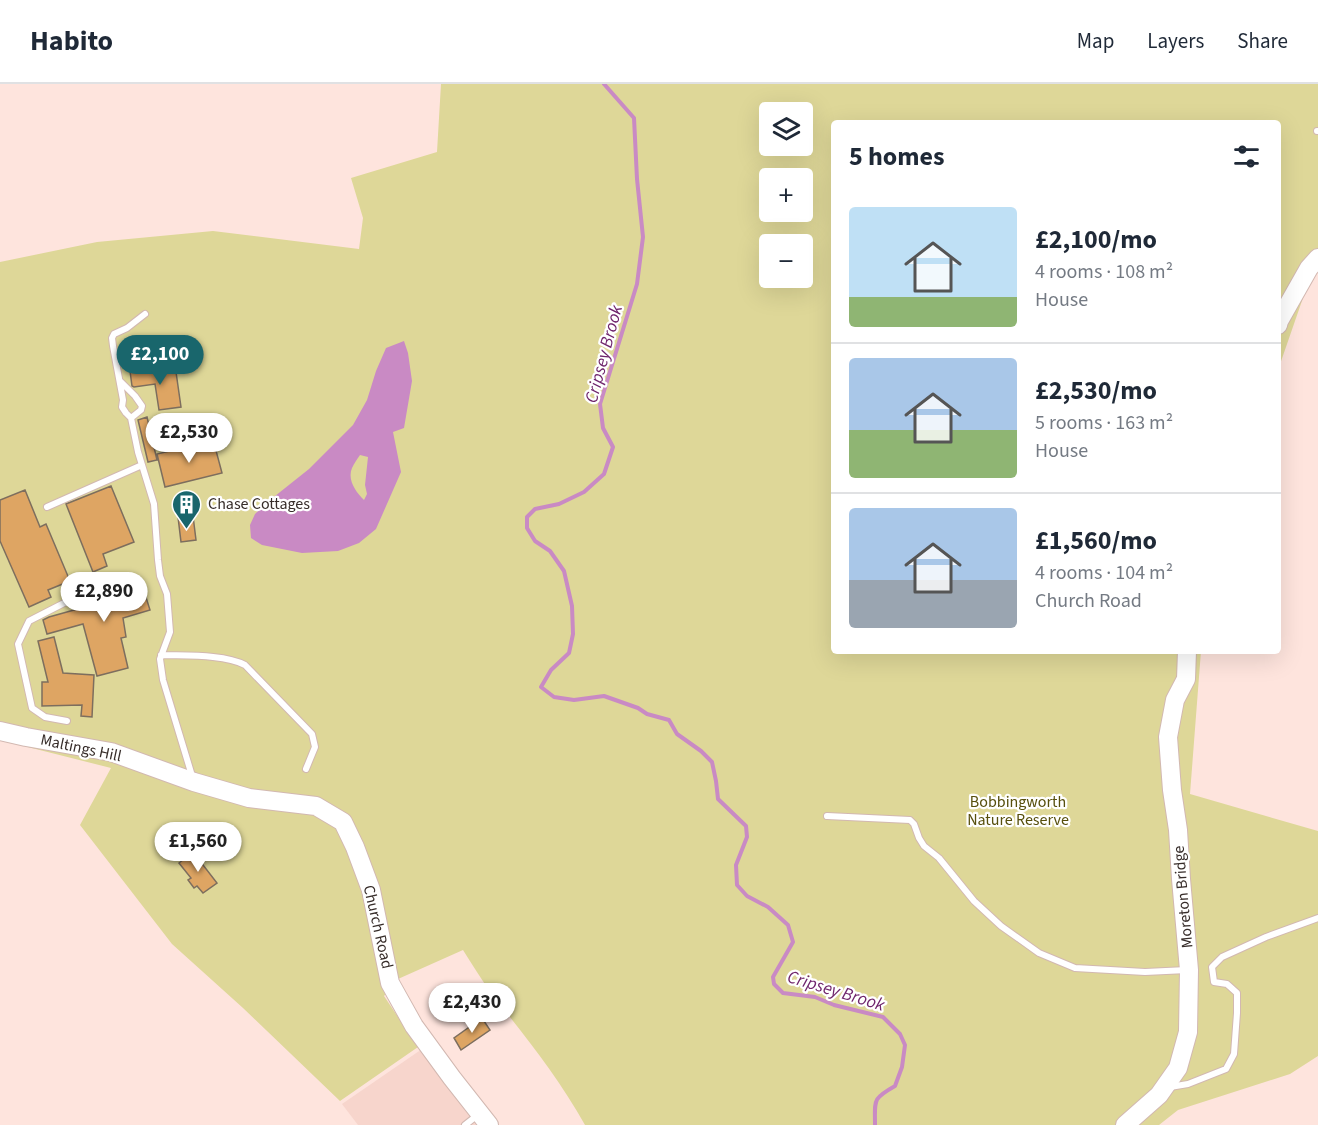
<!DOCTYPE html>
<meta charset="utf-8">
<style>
:root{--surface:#fff;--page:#f2f2f3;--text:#1f2937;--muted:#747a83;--line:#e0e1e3;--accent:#19666c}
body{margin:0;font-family:"Source Sans 3",sans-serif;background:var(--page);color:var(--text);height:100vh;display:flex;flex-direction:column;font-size:22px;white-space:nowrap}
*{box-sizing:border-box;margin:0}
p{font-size:20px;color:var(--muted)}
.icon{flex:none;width:33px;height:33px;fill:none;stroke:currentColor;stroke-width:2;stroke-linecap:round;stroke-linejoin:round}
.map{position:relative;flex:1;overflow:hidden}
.details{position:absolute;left:831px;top:36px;width:450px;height:534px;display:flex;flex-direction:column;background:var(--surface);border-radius:6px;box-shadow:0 6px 24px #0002}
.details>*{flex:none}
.buttons{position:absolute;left:759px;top:18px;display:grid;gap:12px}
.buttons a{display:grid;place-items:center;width:54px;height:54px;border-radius:6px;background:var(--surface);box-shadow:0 6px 24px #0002;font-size:30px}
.price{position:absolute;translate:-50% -51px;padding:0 14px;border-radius:21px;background:#fff;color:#222;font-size:20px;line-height:39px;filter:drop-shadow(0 2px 3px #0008)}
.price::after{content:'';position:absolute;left:50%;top:36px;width:18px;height:14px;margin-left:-9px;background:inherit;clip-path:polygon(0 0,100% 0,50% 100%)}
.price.on{background:var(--accent);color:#fff}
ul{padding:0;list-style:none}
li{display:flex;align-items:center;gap:18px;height:150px;padding:0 18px}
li+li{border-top:2px solid var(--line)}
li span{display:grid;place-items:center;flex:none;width:168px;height:120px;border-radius:6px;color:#555}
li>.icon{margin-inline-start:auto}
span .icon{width:72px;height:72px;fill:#fffc;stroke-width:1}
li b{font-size:26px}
h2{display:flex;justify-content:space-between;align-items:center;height:72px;padding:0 18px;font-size:26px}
header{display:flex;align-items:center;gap:36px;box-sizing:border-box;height:84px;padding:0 30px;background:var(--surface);border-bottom:2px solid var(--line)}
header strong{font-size:28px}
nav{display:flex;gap:33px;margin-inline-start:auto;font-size:21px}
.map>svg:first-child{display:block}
.built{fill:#f7d5cc}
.green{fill:#ded798;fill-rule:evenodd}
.water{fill:#c98ac4;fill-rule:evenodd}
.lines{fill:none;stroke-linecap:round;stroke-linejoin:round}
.stream{stroke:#c98ac4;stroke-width:4}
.building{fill:#dea563;stroke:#7d6e5e;stroke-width:1.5}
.lane-casing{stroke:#d2b8b1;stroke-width:8}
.secondary-casing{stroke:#d2b8b1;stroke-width:20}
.lane{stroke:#fff;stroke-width:6}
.secondary{stroke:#fff;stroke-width:18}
.labels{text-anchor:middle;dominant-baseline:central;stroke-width:4.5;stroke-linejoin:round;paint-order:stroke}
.poi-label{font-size:16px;fill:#372d2a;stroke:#fff;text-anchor:start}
.street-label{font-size:16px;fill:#372d2a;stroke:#fff}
.park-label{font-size:16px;fill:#574f0d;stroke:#fff}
.water-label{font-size:18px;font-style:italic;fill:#6f256c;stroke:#fff}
</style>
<header>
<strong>Habito</strong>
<nav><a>Map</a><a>Layers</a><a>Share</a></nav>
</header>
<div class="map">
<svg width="1318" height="1041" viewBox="0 0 1318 1041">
<rect width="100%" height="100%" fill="#fee4dd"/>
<path class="built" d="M425 963 481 1041H358L342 1020Z"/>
<path class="green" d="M441 0H1318V183L1304 211 1278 286V39H834V567H1201L1190 710 1318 747V972L1290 990 1178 1026 1159 1041H585C559 994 524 951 491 909 481 895 472 880 463 866L398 895 384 912 418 963 340 1017 243 924 172 860 80 741 111 684 0 656V178L97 158 213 147 359 165 363 134 351 94 437 68ZM770 28H802V62H770ZM770 94H802V128H770ZM770 160H802V194H770Z"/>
<path class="water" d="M404 257 408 269 412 297 404 344 393 348 401 388 376 445 359 459 338 467 302 469 262 461 251 454 250 441 255 430 265 420 309 385 353 341 367 316 376 287 386 264ZM360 371 368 373 365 401 367 410 364 416C356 408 347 396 352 384 354 380 357 375 360 371Z"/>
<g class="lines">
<path class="stream" d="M604 0 634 34 637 95 643 153 637 200 600 320 603 344 613 363 604 390 584 408 559 420 535 425 527 433V444L535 457 550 467 564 487 572 522 573 550 569 569 551 586 541 603 554 613 574 616 604 612 638 624 647 630 669 636 677 650 701 667 712 678 716 697 718 715 746 742 747 753 736 781 737 801 747 812 768 823 788 841 793 858 773 893 774 900 783 909 815 913 834 921 883 933 900 950 905 961 902 983 895 1002C872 1015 875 1016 875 1041"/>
</g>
<path class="building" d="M166 283 167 289 176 288 181 323 159 326 155 300 134 303 132 302 130 287Z
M147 333 157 376 148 378 138 336Z
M203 359 204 361 214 359 222 389 165 403 157 370Z
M111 402 134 458 103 470 107 482 93 488 66 420Z
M25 406 40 443 46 440 70 497 48 506 51 513 29 523 0 457V416Z
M193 432 196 456 181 458 178 433Z
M127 494 132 510 144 507 150 526 123 534 126 553 121 554 128 584 97 592 83 540 47 550 43 536 49 533 92 521 87 506Z
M54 553 63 589 94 591 92 633 81 632 82 621 42 622V598H48L38 557Z
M193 768 217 799 203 809 197 802 194 804 188 796 191 794 179 779Z
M482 934 490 946 461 966 454 954Z"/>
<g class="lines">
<defs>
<path id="lane" d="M1317 47H1318
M145 230 127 244 114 250 112 254 113 262 123 316 122 323 126 329 131 334 138 368 154 420 158 476 160 492 167 510 170 548 160 575 163 596 193 695
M120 297 135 312 142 322 141 326 131 334
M47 423 142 381
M161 571C185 572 224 570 245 581L312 650 315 663 306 685
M67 637 45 633 32 624 18 560 29 537 68 517 85 499
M827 732 910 736 914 740 919 754 924 762 939 774 974 817 1001 842 1039 869 1075 884 1145 888 1187 886
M1170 1003 1188 1000 1226 985 1234 970 1237 929V909L1227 900 1214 898 1212 883 1222 873 1266 853 1318 834
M465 1041 479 1030"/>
<path id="secondary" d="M1278 241 1279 237 1309 184 1318 174
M0 647 26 653 111 668 194 698 249 714 316 722 343 738 355 763 371 806 390 899 414 942 452 994 489 1041
M1125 1041 1159 1011 1178 984 1188 948 1189 886 1181 795 1178 746 1172 706 1168 653 1175 616 1186 595 1187 567"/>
</defs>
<use href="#lane" class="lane-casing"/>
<use href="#secondary" class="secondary-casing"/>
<use href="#lane" class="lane"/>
<use href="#secondary" class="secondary"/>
</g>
<defs>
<symbol id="building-pin" viewBox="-11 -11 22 30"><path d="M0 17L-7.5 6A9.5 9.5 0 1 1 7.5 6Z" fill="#19666c" stroke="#fff"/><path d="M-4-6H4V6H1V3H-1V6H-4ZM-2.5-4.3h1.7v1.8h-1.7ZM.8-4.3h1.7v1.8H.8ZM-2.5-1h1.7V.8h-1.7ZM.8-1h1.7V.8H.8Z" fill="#fff"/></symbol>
</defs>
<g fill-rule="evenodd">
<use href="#building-pin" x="170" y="404" width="33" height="45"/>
</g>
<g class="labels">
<g class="poi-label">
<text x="208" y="420">Chase Cottages</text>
</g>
<g class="street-label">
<text transform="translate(81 664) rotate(12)">Maltings Hill</text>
<text transform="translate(1183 813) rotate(-95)">Moreton Bridge</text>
<text transform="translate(378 843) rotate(77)">Church Road</text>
</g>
<g class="park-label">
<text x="1018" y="718">Bobbingworth<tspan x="1018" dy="18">Nature Reserve</tspan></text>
</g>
<g class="water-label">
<text transform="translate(604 270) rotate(-75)">Cripsey Brook</text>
<text transform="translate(836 907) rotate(17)">Cripsey Brook</text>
</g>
</g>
</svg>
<div class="buttons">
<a><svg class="icon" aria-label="layers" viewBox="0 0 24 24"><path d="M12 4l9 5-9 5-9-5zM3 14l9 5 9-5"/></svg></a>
<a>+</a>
<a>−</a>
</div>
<b class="price on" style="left:160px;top:302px">£2,100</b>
<b class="price" style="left:189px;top:380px">£2,530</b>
<b class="price" style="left:104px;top:539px">£2,890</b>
<b class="price" style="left:198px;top:789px">£1,560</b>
<b class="price" style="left:472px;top:950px">£2,430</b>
<section class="details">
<h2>5 homes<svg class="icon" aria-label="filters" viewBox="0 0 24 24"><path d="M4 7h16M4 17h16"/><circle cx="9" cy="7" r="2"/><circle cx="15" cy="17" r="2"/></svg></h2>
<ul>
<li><span style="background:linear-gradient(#bfe0f5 75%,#8fb573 0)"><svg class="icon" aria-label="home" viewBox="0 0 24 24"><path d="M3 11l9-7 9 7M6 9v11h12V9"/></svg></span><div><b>£2,100/mo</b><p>4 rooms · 108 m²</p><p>House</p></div></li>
<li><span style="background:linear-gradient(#a9c7e8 60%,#8fb573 0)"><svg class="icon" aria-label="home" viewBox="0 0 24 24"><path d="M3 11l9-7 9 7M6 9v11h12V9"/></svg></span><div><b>£2,530/mo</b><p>5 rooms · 163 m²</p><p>House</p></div></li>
<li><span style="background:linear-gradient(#a9c7e8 60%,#9aa5b1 0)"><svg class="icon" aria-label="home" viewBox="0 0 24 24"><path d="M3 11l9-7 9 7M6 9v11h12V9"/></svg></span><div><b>£1,560/mo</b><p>4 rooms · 104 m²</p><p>Church Road</p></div></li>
</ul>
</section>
</div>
